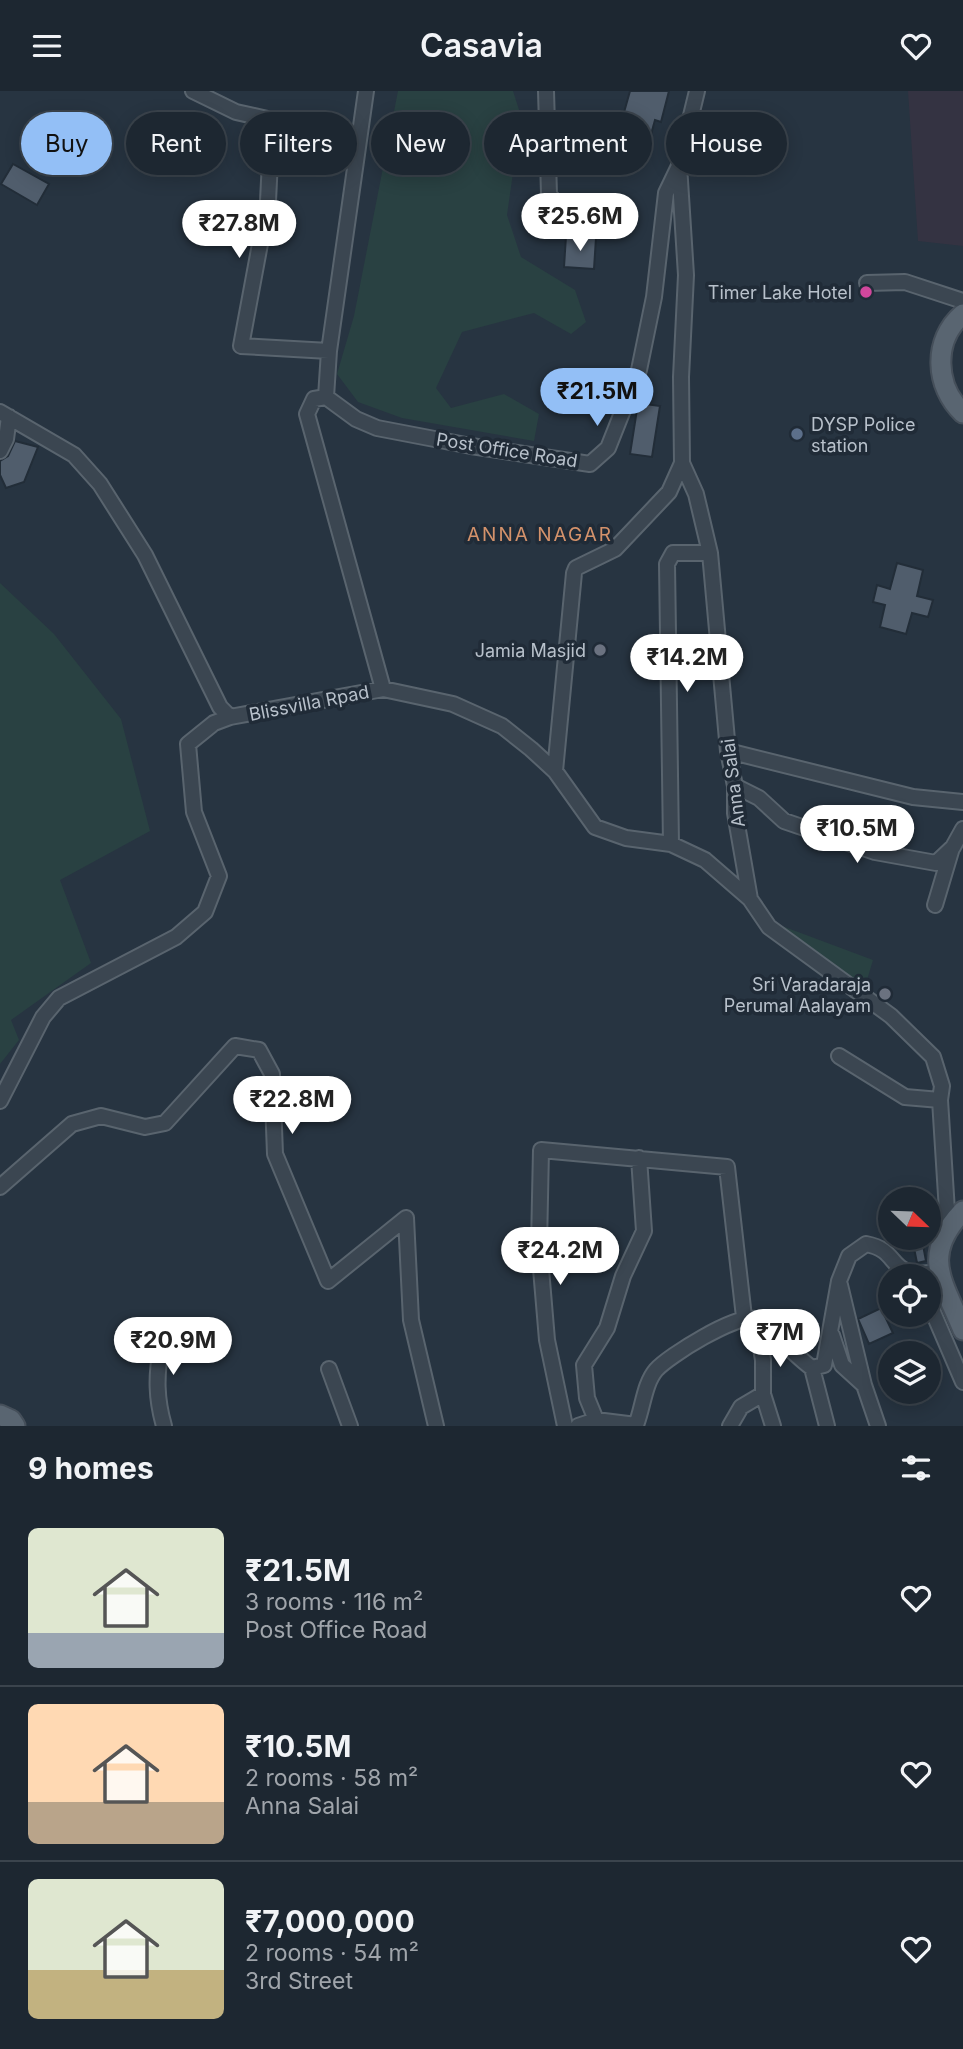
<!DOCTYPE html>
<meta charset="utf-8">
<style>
:root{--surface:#1d2731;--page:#252f39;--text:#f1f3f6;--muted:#a0a5ab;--line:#3b444d;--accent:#93bff6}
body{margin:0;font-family:Inter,sans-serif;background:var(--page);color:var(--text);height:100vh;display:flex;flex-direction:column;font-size:26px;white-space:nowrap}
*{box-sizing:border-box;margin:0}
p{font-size:23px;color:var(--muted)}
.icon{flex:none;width:38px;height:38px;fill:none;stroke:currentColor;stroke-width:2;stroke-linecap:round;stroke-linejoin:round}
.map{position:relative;height:1335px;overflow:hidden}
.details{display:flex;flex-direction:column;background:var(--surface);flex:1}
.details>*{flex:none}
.banner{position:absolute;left:21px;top:21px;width:922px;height:63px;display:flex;gap:14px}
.needle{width:46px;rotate:113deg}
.fabs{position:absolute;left:878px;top:1096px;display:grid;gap:14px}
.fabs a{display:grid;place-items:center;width:63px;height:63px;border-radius:50%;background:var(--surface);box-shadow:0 4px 18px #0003,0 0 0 2px var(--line);font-size:35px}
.price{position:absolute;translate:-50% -60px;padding:0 16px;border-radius:24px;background:#fff;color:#222;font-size:23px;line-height:46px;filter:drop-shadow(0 2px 4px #0008)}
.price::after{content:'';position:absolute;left:50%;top:42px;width:21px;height:16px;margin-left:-10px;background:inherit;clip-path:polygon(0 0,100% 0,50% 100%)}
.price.active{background:var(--accent);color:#111}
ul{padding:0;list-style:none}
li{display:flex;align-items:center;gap:21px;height:175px;padding:0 28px}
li+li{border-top:2px solid var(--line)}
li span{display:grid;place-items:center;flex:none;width:196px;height:140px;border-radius:10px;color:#555}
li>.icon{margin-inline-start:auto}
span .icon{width:84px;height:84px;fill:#fffc;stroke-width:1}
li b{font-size:30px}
h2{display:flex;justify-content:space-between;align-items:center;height:84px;padding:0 28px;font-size:30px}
.tag{padding:0 24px;border-radius:32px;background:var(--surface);box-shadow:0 4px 18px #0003,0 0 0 2px var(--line);font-size:24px;line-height:63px}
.tag.active{background:var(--accent);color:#111}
header{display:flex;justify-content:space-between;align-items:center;height:91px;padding:0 28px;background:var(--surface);font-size:32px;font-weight:600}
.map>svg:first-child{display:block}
.medical{fill:#343342}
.green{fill:#294142}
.building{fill:#505d6c;stroke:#222d38;stroke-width:2}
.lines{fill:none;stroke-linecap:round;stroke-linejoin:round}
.minor-casing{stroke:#59646e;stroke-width:18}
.major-casing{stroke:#454f5a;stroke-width:23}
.minor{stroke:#3b4651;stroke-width:14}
.major{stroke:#596571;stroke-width:19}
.hotel-dot{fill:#d1479c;stroke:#202b37;stroke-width:2.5}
.service-dot{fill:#5c6f8a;stroke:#202b37;stroke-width:2.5}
.worship-dot{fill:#6b7280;stroke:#202b37;stroke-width:2.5}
.labels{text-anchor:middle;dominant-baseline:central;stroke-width:7;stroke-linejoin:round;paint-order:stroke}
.poi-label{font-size:18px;fill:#b8c1cb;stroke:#202b37;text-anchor:end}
.street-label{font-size:18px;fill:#b8c1cb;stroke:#202b37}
.neighbourhood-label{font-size:19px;letter-spacing:2px;fill:#d4926b;stroke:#202b37}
</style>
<header><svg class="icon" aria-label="menu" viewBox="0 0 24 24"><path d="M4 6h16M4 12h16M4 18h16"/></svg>Casavia<svg class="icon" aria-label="heart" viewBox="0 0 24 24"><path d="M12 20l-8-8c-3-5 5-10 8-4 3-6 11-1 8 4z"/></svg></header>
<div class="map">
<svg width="963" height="1335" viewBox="0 0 963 1335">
<rect width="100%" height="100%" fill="#273441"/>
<path class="medical" d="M908 0H963V155L918 150Z"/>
<path class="green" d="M398 0H513L521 25 507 124 521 166 575 199 586 231 571 243 534 222 462 241 436 297 451 317 504 303 539 323 534 350 402 327 358 311 337 283 354 225Z
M0 492 54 543 121 628 150 740 60 789 91 872 11 929 19 949 0 973Z
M782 835 873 869 864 899Z"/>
<path class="building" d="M630 0H669L661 31 655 29 642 76 600 65 610 29 621 32Z
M13 73 49 93 37 114 1 93Z
M566 145 596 147 594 178 564 176Z
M638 312 660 315 652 366 630 363Z
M15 350 38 356 24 391 6 397 0 384V370L8 365Z
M897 472 923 479 917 505 933 509 928 526 912 522 906 543 880 536 885 514 873 511 877 494 890 498Z
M900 1146H931L929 1152 923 1154 926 1170 917 1172 914 1157 904 1160Z
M881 1217 893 1242 869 1253 858 1228Z"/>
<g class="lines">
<defs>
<path id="minor" d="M193 0 236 21 272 29 268 110 241 255 329 260
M546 0 549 103 565 127
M697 0 679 74 686 184 681 286 682 372 696 403 710 462 728 660 735 695V722L750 808 769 836 891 925 933 966 942 995 940 1009 948 1136
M867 192 905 191 963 210
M326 306 356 328 377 337 471 355 590 373 608 357 639 279 654 206 666 102 679 75
M326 306 314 308 307 323 383 598
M326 306 329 260 366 0
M0 321 74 364 100 393 145 464 220 616 230 626 383 598 453 613 502 635 531 658 555 680 595 736 626 747 671 753 705 769 750 808
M0 360 6 348 9 326
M728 660 913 706 963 711
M555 680 574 482 576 477 615 458 669 401 682 372
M735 695 759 707 784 730 875 761 936 772 953 756 963 738
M671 753 667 473 673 462H710
M935 814 952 757
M839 965 905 1006 940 1009
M0 1010 43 926 59 907 176 846 205 821 219 785 194 721 188 653 214 632 230 626
M0 1096 72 1033 101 1025 145 1036 165 1032 235 955 259 959 272 983 275 1063 328 1190 406 1127 411 1229 436 1335
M840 1194 864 1294
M929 1212 963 1291
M756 1228 763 1269V1303L773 1335
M832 1244 842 1274 864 1294 878 1335
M812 1277 827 1335
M329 1278 350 1335
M596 1329 587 1307 584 1274 607 1237 623 1185 644 1140 639 1067
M164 1335C156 1307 156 1285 161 1257L177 1246 198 1244
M565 1335 547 1249 539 1154 541 1059 727 1076 744 1226
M578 1335 596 1329 636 1334C643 1317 644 1293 656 1279 668 1265 738 1222 754 1228 768 1233 794 1265 812 1277L824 1274 839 1190 849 1165 866 1153C904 1160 883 1189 939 1181
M730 1335 741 1316 763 1303"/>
<path id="major" d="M963 223C932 249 935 296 963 322
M963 1120C920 1165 943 1190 963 1239
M0 1324 11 1329 15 1335"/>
</defs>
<use href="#minor" class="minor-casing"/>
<use href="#major" class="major-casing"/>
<use href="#minor" class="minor"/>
<use href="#major" class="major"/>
</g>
<circle class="hotel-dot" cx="866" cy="201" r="7"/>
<circle class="service-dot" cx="797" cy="343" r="7"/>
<g class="worship-dot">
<circle cx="600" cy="559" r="7"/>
<circle cx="885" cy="903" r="7"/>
</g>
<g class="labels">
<g class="poi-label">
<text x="852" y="201">Timer Lake Hotel</text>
<text x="811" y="333" text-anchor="start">DYSP Police<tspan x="811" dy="21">station</tspan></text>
<text x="586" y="559">Jamia Masjid</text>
<text x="871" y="893">Sri Varadaraja<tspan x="871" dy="21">Perumal Aalayam</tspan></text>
</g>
<g class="street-label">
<text transform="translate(507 359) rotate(9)">Post Office Road</text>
<text transform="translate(309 612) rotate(-11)">Blissvilla Rpad</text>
<text transform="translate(733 692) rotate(-97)">Anna Salai</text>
</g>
<g class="neighbourhood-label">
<text x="540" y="443">ANNA NAGAR</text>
</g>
</g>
</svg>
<div class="fabs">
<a><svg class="needle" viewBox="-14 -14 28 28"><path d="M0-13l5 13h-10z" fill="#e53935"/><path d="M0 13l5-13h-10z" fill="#a0a5ab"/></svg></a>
<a><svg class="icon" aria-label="locate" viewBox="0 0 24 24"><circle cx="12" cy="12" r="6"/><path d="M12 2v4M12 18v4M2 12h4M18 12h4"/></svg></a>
<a><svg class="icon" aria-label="layers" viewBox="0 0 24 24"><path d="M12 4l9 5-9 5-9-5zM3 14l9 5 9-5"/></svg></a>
</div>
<b class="price" style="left:580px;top:162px">₹25.6M</b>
<b class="price" style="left:239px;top:169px">₹27.8M</b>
<b class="price active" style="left:597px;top:337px">₹21.5M</b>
<b class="price" style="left:687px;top:603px">₹14.2M</b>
<b class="price" style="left:857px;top:774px">₹10.5M</b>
<b class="price" style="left:292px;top:1045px">₹22.8M</b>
<b class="price" style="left:560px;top:1196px">₹24.2M</b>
<b class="price" style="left:780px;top:1278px">₹7M</b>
<b class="price" style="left:173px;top:1286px">₹20.9M</b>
<div class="banner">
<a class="tag active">Buy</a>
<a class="tag">Rent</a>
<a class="tag">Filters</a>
<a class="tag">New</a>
<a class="tag">Apartment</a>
<a class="tag">House</a>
</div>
</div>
<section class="details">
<h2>9 homes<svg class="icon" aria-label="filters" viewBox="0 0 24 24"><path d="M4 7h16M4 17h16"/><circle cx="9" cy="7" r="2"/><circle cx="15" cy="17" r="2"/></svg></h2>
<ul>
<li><span style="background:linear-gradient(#dfe7d0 75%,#9aa5b1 0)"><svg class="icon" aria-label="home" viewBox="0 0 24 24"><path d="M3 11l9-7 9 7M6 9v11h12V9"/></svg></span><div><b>₹21.5M</b><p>3 rooms · 116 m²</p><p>Post Office Road</p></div><svg class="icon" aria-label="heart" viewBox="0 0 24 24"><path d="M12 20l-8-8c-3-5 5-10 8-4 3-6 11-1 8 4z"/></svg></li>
<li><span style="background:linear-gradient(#ffd9b3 70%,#b9a48a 0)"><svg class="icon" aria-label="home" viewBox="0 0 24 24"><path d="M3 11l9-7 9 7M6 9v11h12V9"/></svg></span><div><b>₹10.5M</b><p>2 rooms · 58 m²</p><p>Anna Salai</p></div><svg class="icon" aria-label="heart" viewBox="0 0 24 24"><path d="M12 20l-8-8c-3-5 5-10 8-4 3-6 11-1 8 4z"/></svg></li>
<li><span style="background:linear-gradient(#dfe7d0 65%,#c2b280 0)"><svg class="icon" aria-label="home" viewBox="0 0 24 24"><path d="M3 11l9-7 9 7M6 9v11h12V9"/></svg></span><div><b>₹7,000,000</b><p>2 rooms · 54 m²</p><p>3rd Street</p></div><svg class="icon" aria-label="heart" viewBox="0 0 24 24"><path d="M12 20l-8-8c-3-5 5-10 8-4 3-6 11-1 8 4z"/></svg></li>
</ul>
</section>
